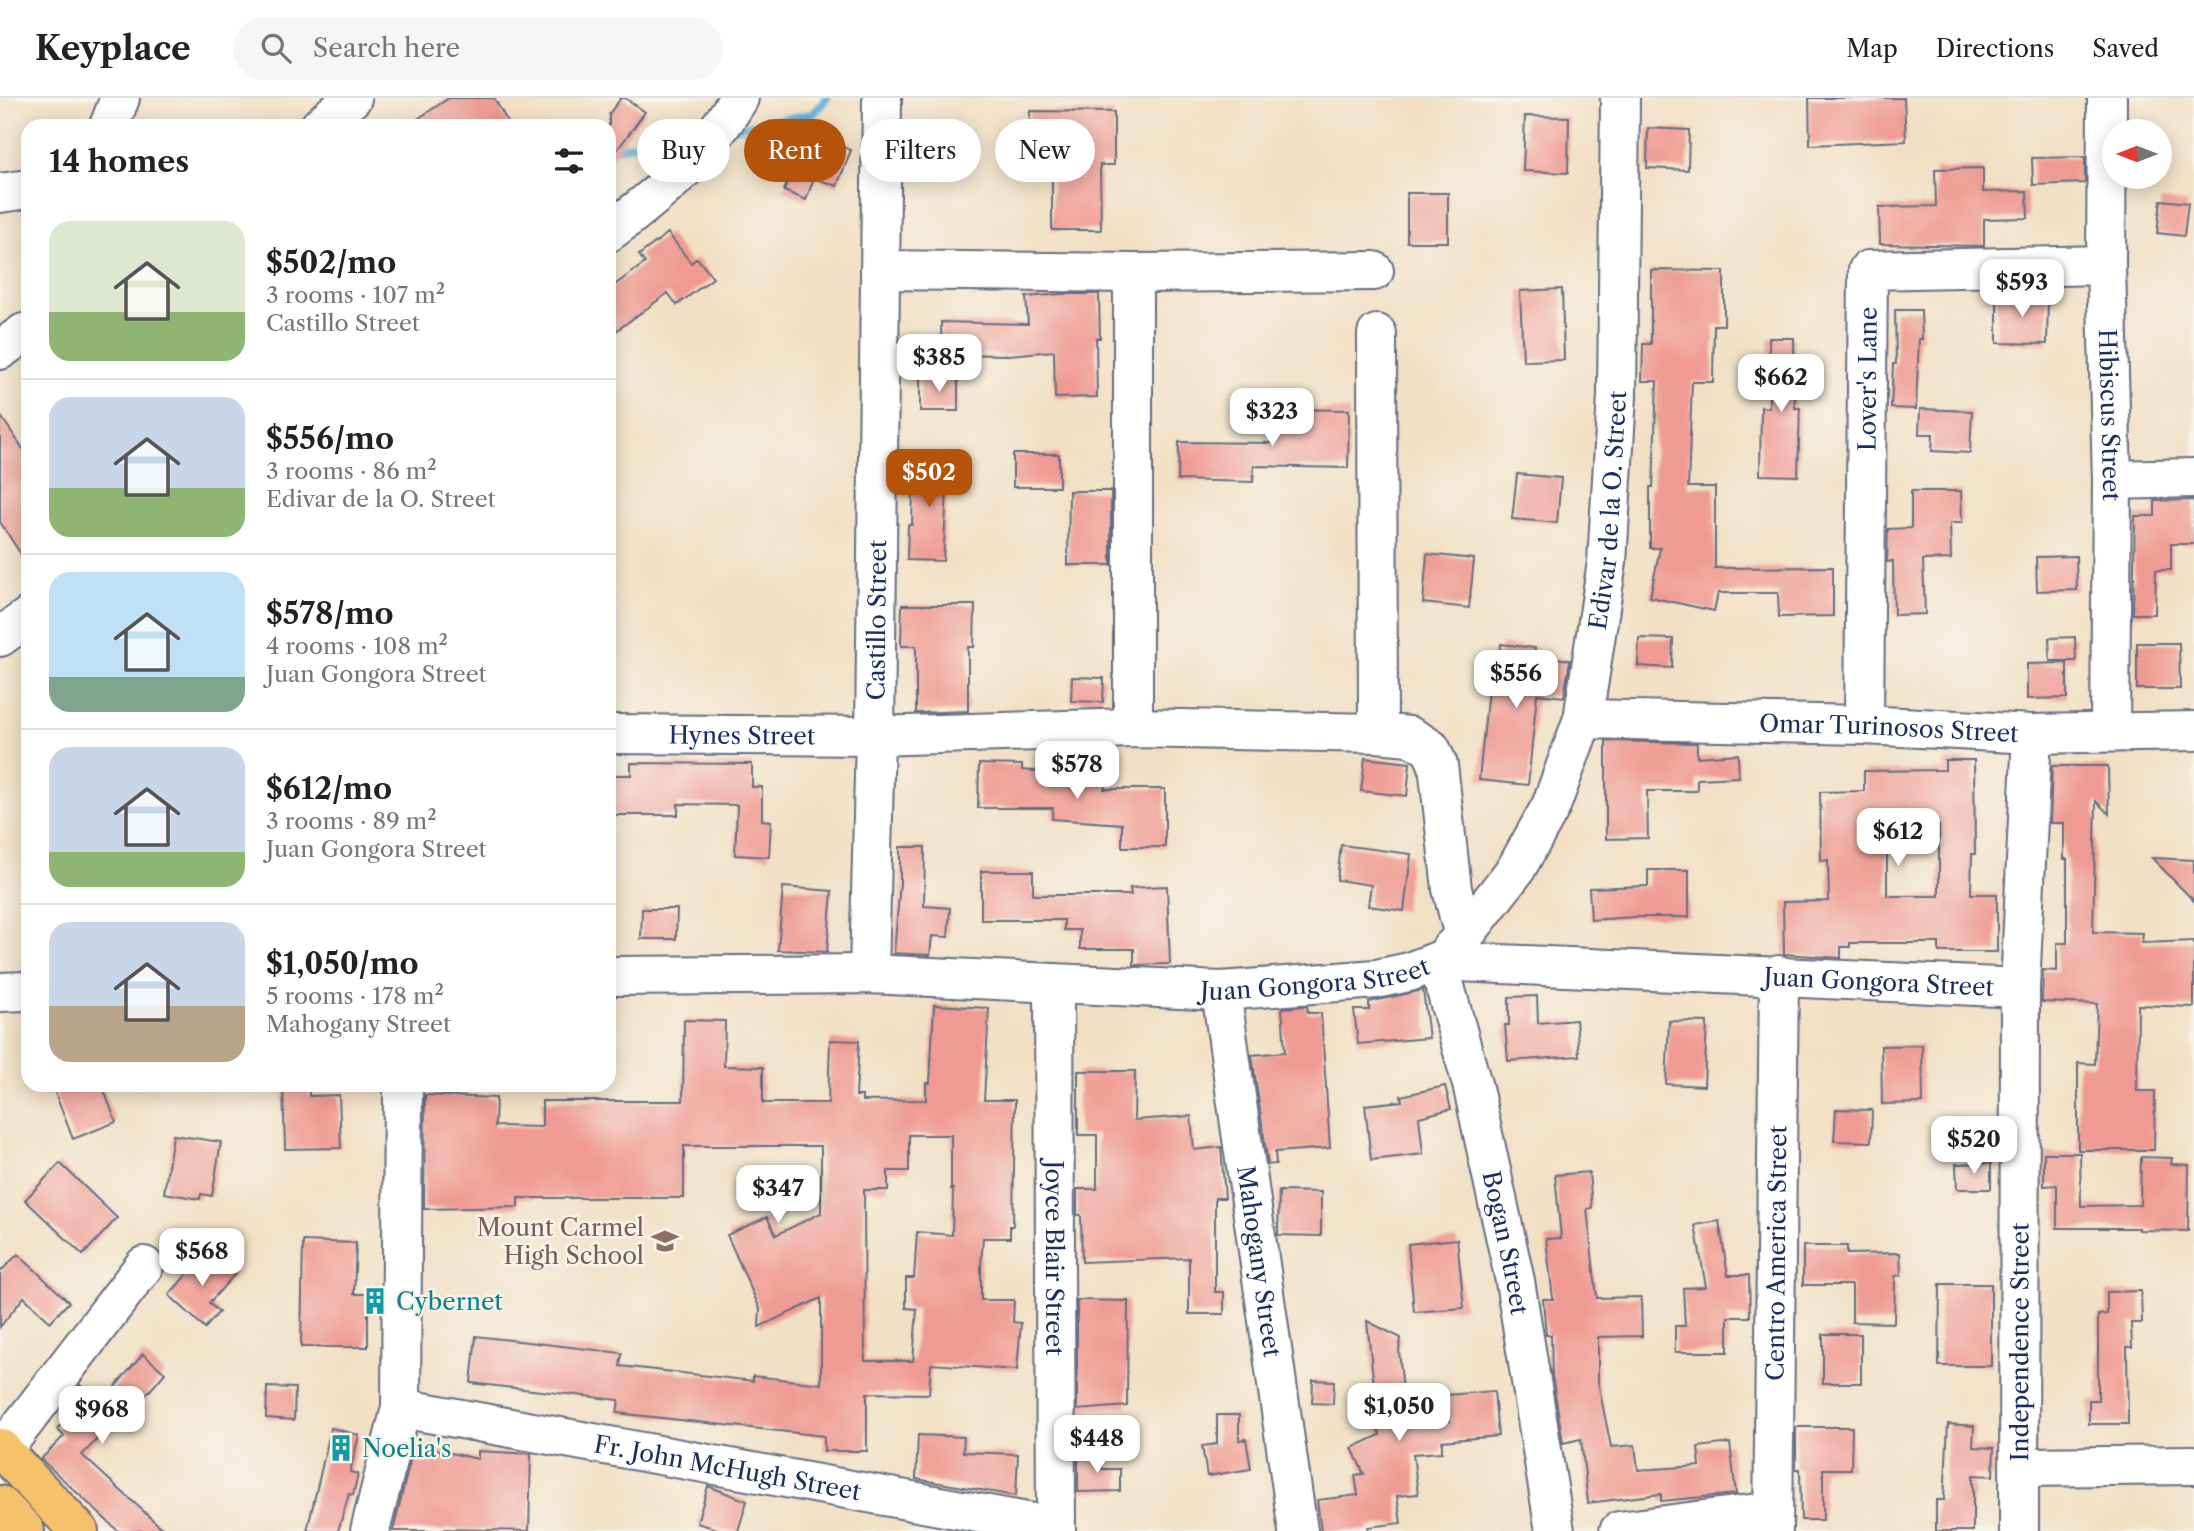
<!DOCTYPE html>
<meta charset="utf-8">
<style>
:root{--surface:#fff;--page:#f6f6f6;--text:#222;--muted:#767676;--line:#e0e0e0;--accent:#b45309}
body{margin:0;font-family:"Libre Caslon Text",serif;background:var(--page);color:var(--text);height:100vh;display:flex;flex-direction:column;font-size:26px;white-space:nowrap}
*{box-sizing:border-box;margin:0}
p{font-size:23px;color:var(--muted)}
.icon{flex:none;width:38px;height:38px;fill:none;stroke:currentColor;stroke-width:2;stroke-linecap:round;stroke-linejoin:round}
.map{position:relative;flex:1;overflow:hidden}
.panel{position:absolute;left:21px;top:21px;width:595px;height:973px;display:flex;flex-direction:column;background:var(--surface);border-radius:21px;box-shadow:0 4px 18px #0003}
.panel>*{flex:none}
.hud{position:absolute;left:637px;top:21px;width:665px;height:63px;display:flex;gap:14px}
.needle{width:46px;rotate:270deg}
.tools{position:absolute;left:2102px;top:21px;display:grid;gap:14px}
.tools a{display:grid;place-items:center;width:70px;height:70px;border-radius:50%;background:var(--surface);box-shadow:0 4px 18px #0003;font-size:35px}
.price{position:absolute;translate:-50% -60px;padding:0 16px;border-radius:14px;background:#fff;color:#222;font-size:23px;line-height:46px;filter:drop-shadow(0 2px 4px #0008)}
.price::after{content:'';position:absolute;left:50%;top:42px;width:21px;height:16px;margin-left:-10px;background:inherit;clip-path:polygon(0 0,100% 0,50% 100%)}
.price.selected{background:var(--accent);color:#fff}
ul{padding:0;list-style:none}
li{display:flex;align-items:center;gap:21px;height:175px;padding:0 28px}
li+li{border-top:2px solid var(--line)}
li span{display:grid;place-items:center;flex:none;width:196px;height:140px;border-radius:21px;color:#555}
li>.icon{margin-inline-start:auto}
span .icon{width:84px;height:84px;fill:#fffc;stroke-width:1}
li b{font-size:30px}
h2{display:flex;justify-content:space-between;align-items:center;height:84px;padding:0 28px;font-size:30px}
.pill{padding:0 24px;border-radius:32px;background:var(--surface);box-shadow:0 4px 18px #0003;font-size:24px;line-height:63px}
.pill.selected{background:var(--accent);color:#fff}
header{display:flex;align-items:center;gap:42px;box-sizing:border-box;height:98px;padding:0 35px;background:var(--surface);border-bottom:2px solid var(--line)}
header strong{font-size:33px}
nav{display:flex;gap:38px;margin-inline-start:auto;font-size:24px}
.search{width:490px;height:63px;background:var(--page);display:flex;align-items:center;gap:18px;box-sizing:border-box;padding:0 24px;border-radius:38px;color:var(--muted);font-size:26px}
.map>svg:first-child{display:block}
.lines{fill:none;stroke-linecap:round;stroke-linejoin:round}
.stream{stroke:#5cb0d8;stroke-width:8}
.building{fill:#ef9b93;fill-rule:evenodd}
.minor-casing{stroke:#666d82;stroke-width:42}
.highway-casing{stroke:#666d82;stroke-width:42}
.minor{stroke:#fff;stroke-width:38}
.highway{stroke:#f5c16b;stroke-width:38}
.labels{text-anchor:middle;dominant-baseline:central;stroke-width:5;stroke-linejoin:round;paint-order:stroke}
.street-label{font-size:24px;fill:#1b2f5e;stroke:#f7f3e8}
.education-label{font-size:24px;fill:#785e54;stroke:#f7f3e8;text-anchor:end}
.culture-label{font-size:24px;fill:#0d838f;stroke:#f7f3e8;text-anchor:start}
</style>
<header>
<strong>Keyplace</strong>
<div class="search"><svg class="icon" aria-label="search" viewBox="0 0 24 24"><circle cx="10" cy="10" r="6"/><path d="M15 15l6 6"/></svg>Search here</div>
<nav><a>Map</a><a>Directions</a><a>Saved</a></nav>
</header>
<div class="map">
<svg width="2194" height="1433" viewBox="0 0 2194 1433">
<rect width="100%" height="100%" fill="#f7f3e8"/>
<filter id="ink" filterUnits="userSpaceOnUse"><feTurbulence type="fractalNoise" baseFrequency=".0143" numOctaves="2"/><feDisplacementMap in="SourceGraphic" scale="14" xChannelSelector="R" yChannelSelector="G"/><feConvolveMatrix kernelMatrix="1 2 1 2 8 2 1 2 1" color-interpolation-filters="sRGB"/></filter>
<filter id="wash" filterUnits="userSpaceOnUse"><feTurbulence type="fractalNoise" baseFrequency=".00686" numOctaves="4" result="noise"/><feDisplacementMap in="SourceGraphic" scale="28" xChannelSelector="R" yChannelSelector="G"/><feGaussianBlur stdDeviation="1.57" result="paint"/><feColorMatrix in="noise" values="0 0 0 0 0 0 0 0 0 0 0 0 0 0 0 0 0 1.4 0 .05"/><feComposite in="paint" operator="in"/></filter>
<g filter="url(#wash)">
<rect width="100%" height="100%" fill="#f1e0c4"/>
<g class="lines">
<path class="stream" d="M733 30 813 16 827 0
M609 51 696 36"/>
</g>
<g id="blocks">
<path class="building" d="M449 0H494L510 28H407Z
M621 0H625L645 14 609 63V16Z
M1809 0H1904L1906 43 1810 47Z
M1030 13 1114 14V67H1100L1101 132H1052V66H1029Z
M1525 18 1569 19 1568 75 1523 73Z
M958 26 961 74 926 76 923 28Z
M1648 30 1689 32 1688 72 1647 70Z
M805 35 851 52 837 88 814 80 806 102 784 93Z
M2085 59V85L2033 87 2032 60Z
M1983 70V94L2027 93 2028 120 1984 121V148L1880 146 1879 109 1936 108 1935 71Z
M1407 95H1448V144H1407Z
M2161 102 2188 105 2184 138 2157 135Z
M668 135 691 165 697 160 713 180 677 207 668 195 609 238V191L645 165 639 157Z
M1651 172 1724 173V227H1714L1713 284H1692L1688 389H1715V470L1833 469V518L1779 519 1778 495H1718L1714 513 1650 499 1660 450H1650V389H1653L1657 283H1642L1643 246H1651Z
M1562 191 1564 262 1523 263 1520 193Z
M1062 196H1099L1100 240H1096L1097 299 1055 300 1054 253 1008 257 942 256 941 224 1028 226 1026 199Z
M1997 197 2048 198 2047 246 1997 245Z
M1895 212H1921L1922 241H1919L1916 311 1891 310 1893 266H1896Z
M1769 240H1794L1795 310H1800L1798 378 1760 377 1761 309 1769 310Z
M920 278H958V313H920Z
M1276 311 1349 312 1348 370 1254 368 1253 384 1178 382 1179 344 1275 345Z
M1920 311 1972 313 1970 355 1932 353 1933 336H1919Z
M0 317 28 358V467L0 424Z
M1013 356H1059V389H1013Z
M914 358 949 359 943 463 907 462 908 427H912Z
M1517 376 1561 380 1557 425 1512 421Z
M1069 393H1111V467H1068Z
M1911 393H1961L1962 425H1950L1951 461 1923 462 1925 516 1894 517 1893 463 1887 464 1888 431 1911 430Z
M2194 402V446H2171V472H2156L2155 516H2133L2135 418H2155V403Z
M1427 456 1474 461 1469 510 1423 505Z
M2076 458 2077 492 2037 493 2036 459Z
M902 507H975L974 549H968V613L916 615V548H901Z
M2075 539 2076 563H2050L2049 540Z
M1639 540 1673 541 1672 570 1638 568Z
M2137 545H2179L2180 591H2137Z
M1501 546 1535 550 1534 557 1570 562 1564 599 1537 596 1528 687 1479 682 1488 591 1485 590 1488 563 1499 564Z
M2067 565V600L2027 601V566Z
M1072 579 1104 580 1103 604 1071 603Z
M1606 643 1697 645V659L1738 656 1739 679 1697 681V693H1647L1648 740 1606 741Z
M1365 660 1410 665 1407 698 1361 693Z
M1945 662H1974L1975 756H1972L1971 796H1997V854H1939V845H1850V849H1841V860L1784 856 1783 804 1829 803 1828 762 1821 763 1820 694 1864 693V673L1945 672ZM1887 728H1939V798H1887Z
M631 665 752 666V689H762V722L771 723 769 759 735 757 737 707 678 706V717H609V677H631Z
M979 666 1022 667V672L1093 678 1092 686 1105 687 1104 691H1165V749H1122V726L1052 721 1053 710H978Z
M2052 668H2108L2109 716 2096 703 2093 834 2143 835 2142 845 2194 843V909L2138 907 2137 993H2155L2154 1052H2078V965L2095 966 2097 906 2042 904 2043 872 2057 873V845H2067V761H2064V725H2050Z
M1341 747 1411 756 1404 813 1368 808 1371 787 1337 782Z
M900 749H925L924 808 950 810 948 839 932 838 930 857 894 855 900 785Z
M2152 760 2194 762V803Z
M1648 772H1689V819H1635L1591 822 1589 790 1648 788Z
M981 773H1033V797H1131L1130 790 1167 788 1170 866 1134 867V851H1080V832H1064V822H981Z
M783 789 832 793 827 854 778 852Z
M642 811H677L676 841H641Z
M1423 892 1429 940 1358 946 1354 912H1369V904Z
M1537 898 1538 925 1576 922 1579 958 1508 963 1505 927H1509V899Z
M934 907 989 910 984 1002H1015L1013 1128H1010V1140H983L981 1167V1202H1014L1013 1224 1021 1225 1017 1272 931 1266 929 1296 867 1295V1353H824V1338L617 1315 619 1302 471 1285 476 1238 622 1255 620 1268 753 1283V1278L821 1286V1200L759 1229 760 1211 727 1137 767 1119 776 1137 821 1115V1048H684V1100H518V1109L424 1111 425 997 496 1000 495 1028 542 1029V1003H683L684 922 725 923 724 968 763 969V1005H828L830 942 859 943 856 998H862V1003L926 1002V985H930ZM909 1037H951V1091H953L952 1137 917 1134 914 1180H906V1210L917 1211 913 1263H865L864 1092H888V1073H909Z
M1307 908 1308 915H1321L1330 1050 1275 1054 1276 1066 1268 1067 1252 957 1285 954 1282 910Z
M1669 923 1707 924 1704 988 1666 986Z
M1922 947 1923 1005 1882 1006 1881 948Z
M1078 973H1135L1134 1022 1191 1018 1194 1052 1221 1049 1225 1100H1215V1194H1224V1216H1189V1160L1082 1164 1081 1117H1077V1091H1097V1037H1078Z
M52 987H102L116 1024 73 1041Z
M309 987V998L339 997 341 1050 285 1051 283 988Z
M1445 988 1451 1011 1419 1019 1423 1056 1371 1062 1365 1007 1402 1003 1401 998Z
M1836 1011 1872 1012 1871 1044 1834 1043Z
M173 1037 221 1044 212 1098 201 1096 200 1101 164 1095Z
M2044 1055H2080L2081 1108 2140 1107 2141 1059 2172 1060 2171 1066 2189 1067 2188 1133 2139 1132V1130H2057V1087L2044 1088Z
M60 1065 117 1120 83 1157 25 1102Z
M1991 1065V1091H1957L1956 1066Z
M1589 1074 1592 1110 1587 1111 1597 1200 1641 1199 1642 1238 1598 1239V1284L1611 1349 1635 1347 1638 1372 1700 1368 1698 1349 1730 1345 1736 1396 1661 1403V1396L1588 1405 1581 1341 1563 1345 1552 1277 1551 1237H1546L1543 1201H1553L1546 1141 1561 1140 1555 1077Z
M1279 1093 1321 1094V1138L1278 1137Z
M1719 1123 1728 1177H1749L1750 1219H1728V1254H1675V1228H1685L1683 1190 1706 1189 1695 1127Z
M1457 1141 1464 1210 1414 1214 1408 1146Z
M303 1143 356 1145 354 1196H368V1249H301Z
M1803 1148H1847V1156L1900 1155 1901 1177 1895 1178 1894 1225 1852 1224V1187H1803Z
M208 1152 235 1176 209 1205 219 1214 205 1230 169 1197Z
M18 1156 69 1204 50 1224 24 1199 0 1229V1174Z
M1940 1186H1991V1268H1939Z
M2141 1193 2142 1225H2131L2132 1249H2127L2128 1326H2089V1302H2098V1217L2107 1216V1194Z
M1077 1202 1128 1203 1127 1308 1077 1312Z
M1367 1223 1401 1240 1399 1252 1406 1324 1450 1323 1448 1297 1494 1293 1498 1338 1442 1343V1354L1413 1356 1418 1396 1397 1398 1401 1425 1368 1429 1369 1433H1321L1317 1402 1358 1397 1355 1377 1364 1376 1352 1350 1380 1337 1372 1310 1376 1308Z
M1823 1236H1861V1285H1823Z
M143 1256 165 1275 129 1317 124 1313 82 1357 165 1433H118L41 1361 64 1338 57 1331 69 1318 62 1311 80 1287 102 1304Z
M1313 1282 1334 1283 1333 1306 1312 1305Z
M267 1289 295 1290 294 1322 266 1320Z
M1217 1317H1239V1342L1246 1341 1251 1371 1207 1378 1202 1348 1217 1346Z
M1948 1326 1974 1328 1973 1349 1994 1350 1993 1378 1973 1377V1433H1936V1402H1944Z
M1796 1329H1852L1851 1371H1823V1422H1801L1800 1371H1796Z
M331 1330 359 1337 350 1374 358 1376 353 1397 349 1396 338 1433H307Z
M918 1337 964 1339 963 1354 1018 1356 1016 1398 916 1381Z
M414 1347 478 1361V1353L531 1356 529 1433 445 1431 444 1433H393Z
M1078 1357H1102V1371H1120V1393L1078 1394Z
M708 1388 747 1403 738 1433H724L697 1425Z"/>
</g>
</g>
<g filter="url(#ink)">
<use href="#blocks" fill-opacity="0" stroke="#666d82" stroke-width="2"/>
<g class="lines">
<defs>
<g id="minor">
<path id="s1" d="M2107 0 2106 167 2112 382 2110 634"/>
<path d="M109 28 120 0"/>
<path d="M320 28 352 0"/>
<path d="M0 95 28 91"/>
<path d="M609 134C664 93 704 59 739 0"/>
<path d="M880 172 1133 175 1374 173"/>
<path d="M1133 175V630"/>
<path d="M1377 236 1378 635"/>
<path d="M0 252 24 235H28"/>
<path d="M2112 382 2194 380"/>
<path d="M0 539 28 519"/>
<path id="s2" d="M1583 621 1864 627 2032 636 2194 633"/>
<path id="s3" d="M1864 627 1868 172 2106 167"/>
<path id="s4" d="M609 636 875 638 1133 630 1378 635 1409 638 1420 644 1431 651 1438 667 1452 791 1464 838"/>
<path id="s5" d="M1450 852 1464 838 1516 771 1551 708 1583 621 1607 464 1617 298 1620 0"/>
<path id="s6" d="M1438 863 1473 990 1515 1183 1555 1433"/>
<path id="s7" d="M869 876 875 638 882 0"/>
<path id="s8" d="M609 878 869 876 1221 893 1376 881 1409 874 1438 863 2020 890"/>
<path id="s9" d="M1054 885 1056 1433"/>
<path id="s10" d="M1221 893 1298 1433"/>
<path d="M0 894 28 893"/>
<path id="s11" d="M401 1310 1055 1429"/>
<path d="M2 1353 144 1168"/>
<path d="M2019 1369 2194 1367"/>
<path d="M370 1433 401 1310 403 987"/>
<path d="M1619 1433 1773 1413"/>
<path id="s12" d="M1773 1433 1779 877"/>
<path id="s13" d="M2019 1433 2020 890 2032 636"/>
</g>
<path id="highway" d="M0 1350 79 1433
M0 1407 25 1433"/>
</defs>
<use href="#minor" class="minor-casing"/>
<use href="#highway" class="highway-casing"/>
<use href="#minor" class="minor"/>
<use href="#highway" class="highway"/>
</g>
</g>
<defs>
<symbol id="school-bare" viewBox="-9 -9 18 18"><path d="M0-5L7-2L0 1L-7-2ZM-4 1L0 2.5L4 1V4Q0 6-4 4Z" fill="#8d6e63" stroke="#f7f3e8" stroke-width="2.5" paint-order="stroke"/></symbol>
<symbol id="building-bare" viewBox="-9 -9 18 18"><path d="M-4-6H4V6H1V3H-1V6H-4ZM-2.5-4.3h1.7v1.8h-1.7ZM.8-4.3h1.7v1.8H.8ZM-2.5-1h1.7V.8h-1.7ZM.8-1h1.7V.8H.8Z" fill="#0f9aa8" stroke="#f7f3e8" stroke-width="2.5" paint-order="stroke"/></symbol>
</defs>
<g fill-rule="evenodd">
<use href="#school-bare" x="646" y="1124" width="38" height="38"/>
<use href="#building-bare" x="356" y="1184" width="38" height="38"/>
<use href="#building-bare" x="322" y="1331" width="38" height="38"/>
</g>
<g class="labels">
<g class="street-label">
<text stroke="none"><textPath href="#s3" startOffset="346">Lover's Lane</textPath></text>
<text stroke="none"><textPath href="#s1" startOffset="317">Hibiscus Street</textPath></text>
<text stroke="none"><textPath href="#s5" startOffset="480">Edivar de la O. Street</textPath></text>
<text stroke="none"><textPath href="#s7" startOffset="354">Castillo Street</textPath></text>
<text stroke="none"><textPath href="#s2" startOffset="306">Omar Turinosos Street</textPath></text>
<text stroke="none"><textPath href="#s4" startOffset="133">Hynes Street</textPath></text>
<text stroke="none"><textPath href="#s8" startOffset="707">Juan Gongora Street</textPath></text>
<text stroke="none"><textPath href="#s8" startOffset="1274">Juan Gongora Street</textPath></text>
<text stroke="none"><textPath href="#s6" startOffset="290">Bogan Street</textPath></text>
<text stroke="none"><textPath href="#s12" startOffset="278">Centro America Street</textPath></text>
<text stroke="none"><textPath href="#s9" startOffset="275">Joyce Blair Street</textPath></text>
<text stroke="none"><textPath href="#s10" startOffset="273">Mahogany Street</textPath></text>
<text stroke="none"><textPath href="#s13" startOffset="189">Independence Street</textPath></text>
<text stroke="none"><textPath href="#s11" startOffset="332">Fr. John McHugh Street</textPath></text>
</g>
<g class="education-label">
<text x="644" y="1129">Mount Carmel<tspan x="644" dy="28">High School</tspan></text>
</g>
<g class="culture-label">
<text x="396" y="1203">Cybernet</text>
<text x="362" y="1350">Noelia's</text>
</g>
</g>
</svg>
<div class="tools">
<a><svg class="needle" viewBox="-14 -14 28 28"><path d="M0-13l5 13h-10z" fill="#e53935"/><path d="M0 13l5-13h-10z" fill="#767676"/></svg></a>
</div>
<b class="price" style="left:2022px;top:221px">$593</b>
<b class="price" style="left:939px;top:296px">$385</b>
<b class="price" style="left:1781px;top:316px">$662</b>
<b class="price" style="left:1272px;top:350px">$323</b>
<b class="price selected" style="left:929px;top:411px">$502</b>
<b class="price" style="left:1516px;top:612px">$556</b>
<b class="price" style="left:1077px;top:703px">$578</b>
<b class="price" style="left:1898px;top:770px">$612</b>
<b class="price" style="left:1974px;top:1078px">$520</b>
<b class="price" style="left:778px;top:1127px">$347</b>
<b class="price" style="left:202px;top:1190px">$568</b>
<b class="price" style="left:1399px;top:1345px">$1,050</b>
<b class="price" style="left:102px;top:1348px">$968</b>
<b class="price" style="left:1097px;top:1377px">$448</b>
<div class="hud">
<a class="pill">Buy</a>
<a class="pill selected">Rent</a>
<a class="pill">Filters</a>
<a class="pill">New</a>
</div>
<section class="panel">
<h2>14 homes<svg class="icon" aria-label="filters" viewBox="0 0 24 24"><path d="M4 7h16M4 17h16"/><circle cx="9" cy="7" r="2"/><circle cx="15" cy="17" r="2"/></svg></h2>
<ul>
<li><span style="background:linear-gradient(#dfe7d0 65%,#8fb573 0)"><svg class="icon" aria-label="home" viewBox="0 0 24 24"><path d="M3 11l9-7 9 7M6 9v11h12V9"/></svg></span><div><b>$502/mo</b><p>3 rooms · 107 m²</p><p>Castillo Street</p></div></li>
<li><span style="background:linear-gradient(#c9d6e8 65%,#8fb573 0)"><svg class="icon" aria-label="home" viewBox="0 0 24 24"><path d="M3 11l9-7 9 7M6 9v11h12V9"/></svg></span><div><b>$556/mo</b><p>3 rooms · 86 m²</p><p>Edivar de la O. Street</p></div></li>
<li><span style="background:linear-gradient(#bfe0f5 75%,#7fa58c 0)"><svg class="icon" aria-label="home" viewBox="0 0 24 24"><path d="M3 11l9-7 9 7M6 9v11h12V9"/></svg></span><div><b>$578/mo</b><p>4 rooms · 108 m²</p><p>Juan Gongora Street</p></div></li>
<li><span style="background:linear-gradient(#c9d6e8 75%,#8fb573 0)"><svg class="icon" aria-label="home" viewBox="0 0 24 24"><path d="M3 11l9-7 9 7M6 9v11h12V9"/></svg></span><div><b>$612/mo</b><p>3 rooms · 89 m²</p><p>Juan Gongora Street</p></div></li>
<li><span style="background:linear-gradient(#c9d6e8 60%,#b9a48a 0)"><svg class="icon" aria-label="home" viewBox="0 0 24 24"><path d="M3 11l9-7 9 7M6 9v11h12V9"/></svg></span><div><b>$1,050/mo</b><p>5 rooms · 178 m²</p><p>Mahogany Street</p></div></li>
</ul>
</section>
</div>
